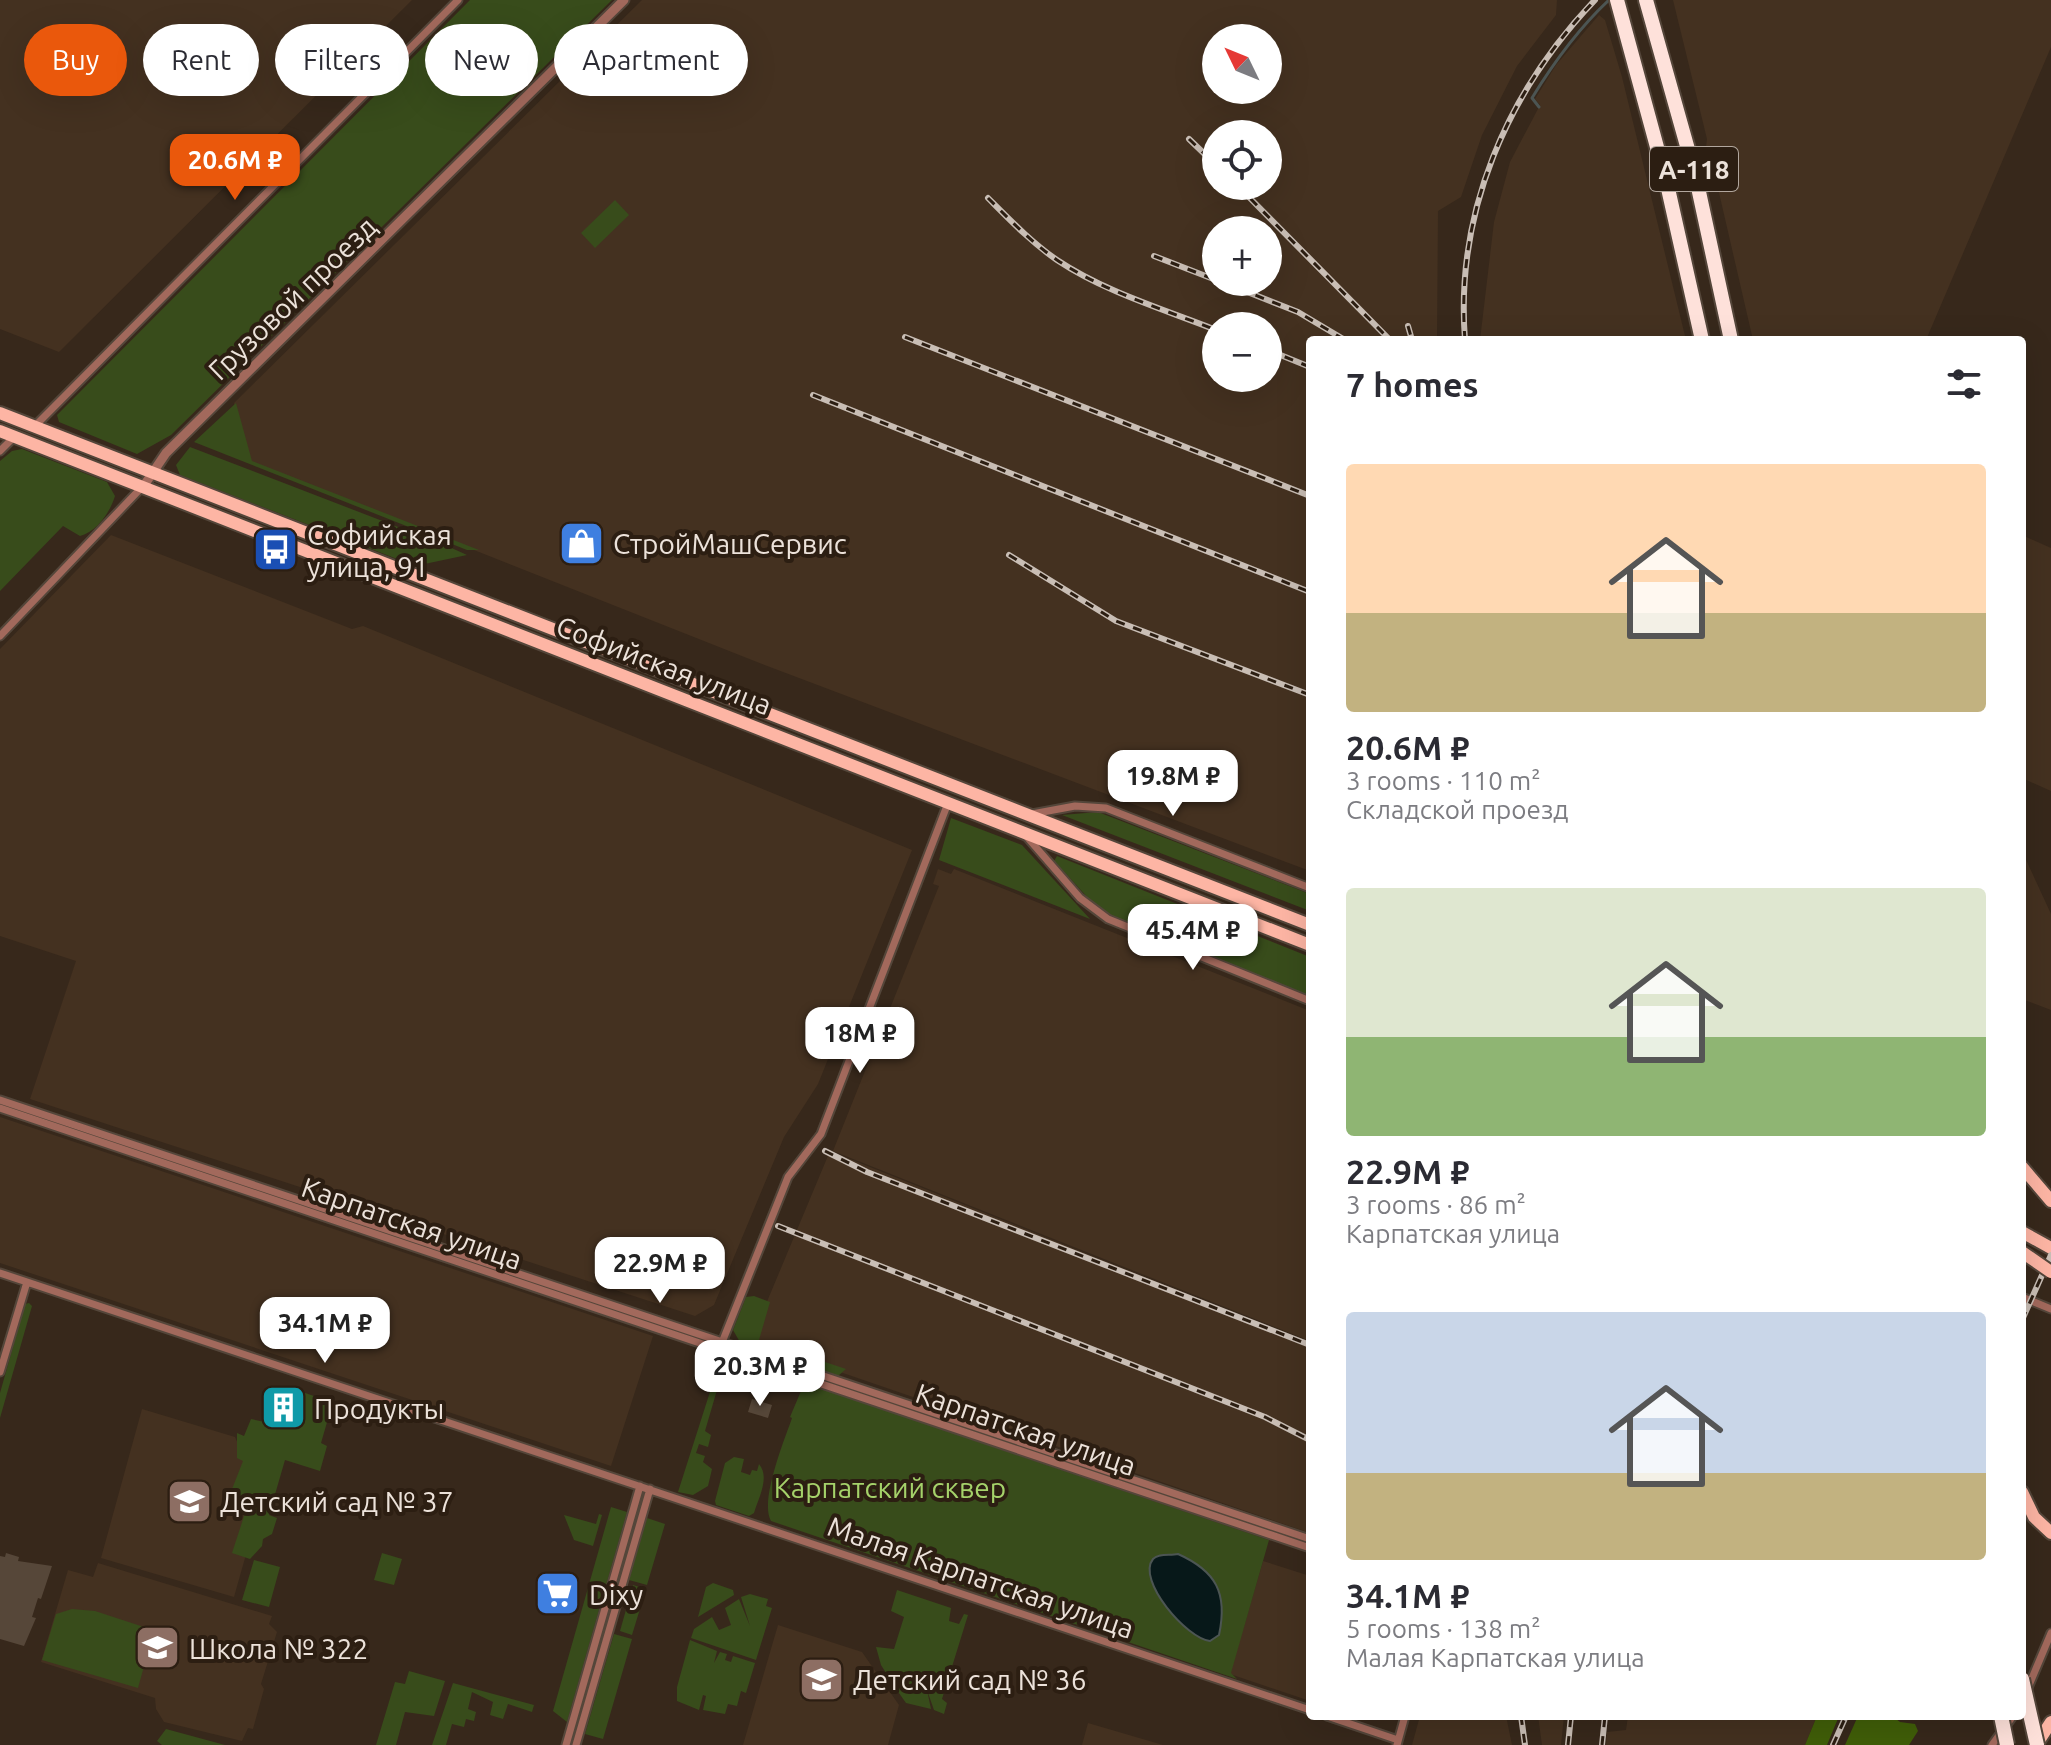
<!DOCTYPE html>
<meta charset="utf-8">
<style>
:root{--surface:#fff;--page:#f7f7f7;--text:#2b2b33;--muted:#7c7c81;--accent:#ea580c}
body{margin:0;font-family:Ubuntu,sans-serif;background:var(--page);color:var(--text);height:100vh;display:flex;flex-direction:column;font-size:30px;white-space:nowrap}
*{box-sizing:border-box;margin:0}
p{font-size:26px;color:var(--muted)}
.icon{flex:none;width:44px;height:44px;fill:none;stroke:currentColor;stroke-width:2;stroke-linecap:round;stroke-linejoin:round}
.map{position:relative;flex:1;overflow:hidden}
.side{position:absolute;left:1306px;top:336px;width:720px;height:1384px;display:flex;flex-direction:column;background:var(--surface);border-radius:8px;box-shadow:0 8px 32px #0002}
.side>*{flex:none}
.top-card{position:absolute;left:24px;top:24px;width:760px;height:72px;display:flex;gap:16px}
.needle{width:52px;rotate:313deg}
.tools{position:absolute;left:1202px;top:24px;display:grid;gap:16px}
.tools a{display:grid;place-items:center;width:80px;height:80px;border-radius:50%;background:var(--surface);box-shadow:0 8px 32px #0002;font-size:40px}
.price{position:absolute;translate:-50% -68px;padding:0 18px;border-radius:16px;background:#fff;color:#222;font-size:26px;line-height:52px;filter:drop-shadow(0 2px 4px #0008)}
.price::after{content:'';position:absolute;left:50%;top:48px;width:24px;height:18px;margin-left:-12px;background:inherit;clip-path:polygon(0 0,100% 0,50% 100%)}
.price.active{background:var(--accent);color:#fff}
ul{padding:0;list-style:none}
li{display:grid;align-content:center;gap:16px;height:424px;padding:0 40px}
li span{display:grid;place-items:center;height:248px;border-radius:8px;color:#555}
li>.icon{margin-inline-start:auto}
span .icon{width:144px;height:144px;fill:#fffc;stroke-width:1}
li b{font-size:34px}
h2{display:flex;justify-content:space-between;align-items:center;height:96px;padding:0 40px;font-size:34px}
.chip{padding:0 28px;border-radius:36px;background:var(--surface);box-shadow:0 8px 32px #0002;font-size:28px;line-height:72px}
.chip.active{background:var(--accent);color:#fff}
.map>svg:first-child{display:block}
.built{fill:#443120;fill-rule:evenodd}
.green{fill:#384c1b}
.forest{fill:#405e08}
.water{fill:#071819;stroke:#4c5553;stroke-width:2}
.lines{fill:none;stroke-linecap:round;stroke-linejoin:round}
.stream{stroke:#4c5553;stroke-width:3}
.building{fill:#564739}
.minor-casing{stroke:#54463a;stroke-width:11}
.tertiary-casing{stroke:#54463a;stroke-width:13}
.primary-casing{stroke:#54463a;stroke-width:16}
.motorway-casing{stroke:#54463a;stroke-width:18}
.minor{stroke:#a2695c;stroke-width:7}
.tertiary{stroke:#a2695c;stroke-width:9}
.primary{stroke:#fdb5a4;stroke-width:12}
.motorway{stroke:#fee1da;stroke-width:14}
.rail-casing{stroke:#c9beb5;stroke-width:6}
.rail{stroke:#2c1e12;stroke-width:3;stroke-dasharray:9;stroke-linecap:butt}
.primary-bridge-casing{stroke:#54463a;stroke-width:16;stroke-linecap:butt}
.motorway-bridge-casing{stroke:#54463a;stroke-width:18;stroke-linecap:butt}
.primary-bridge{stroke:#fdb5a4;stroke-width:12}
.motorway-bridge{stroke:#fee1da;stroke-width:14}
.labels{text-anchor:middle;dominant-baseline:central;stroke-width:8;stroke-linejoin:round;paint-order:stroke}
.shield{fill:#2c1e12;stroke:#b2a79e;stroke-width:2}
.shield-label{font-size:26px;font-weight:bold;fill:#ece2da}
.street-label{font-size:28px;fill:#ece2da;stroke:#2c1e12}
.poi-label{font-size:28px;fill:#ece2da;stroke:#2c1e12;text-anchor:start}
.park-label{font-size:28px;fill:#a5d26a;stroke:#2c1e12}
</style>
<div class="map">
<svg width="2051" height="1745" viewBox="0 0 2051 1745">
<rect width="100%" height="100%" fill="#37281b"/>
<path class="built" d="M0 0H412L59 352 0 329Z
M642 0H1557L1556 15 1517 66 1482 135 1461 197 1438 211 1437 340H1310V871L757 662 249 461 234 403ZM1216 38H1268V90H1216ZM1216 134H1268V186H1216ZM1216 230H1268V282H1216ZM1216 326H1268V378H1216Z
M1673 0H2051V47L1926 340H1753L1714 171 1705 155 1707 139Z
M1599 15 1605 20 1622 77 1686 340H1480L1494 222 1510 162 1540 105 1535 99 1556 65Z
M111 535 352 629 363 626 912 850 818 1084 784 1137 714 1305 695 1316 30 1099 76 961 0 936V649Z
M2022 535 2051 548V791L2022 778Z
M2022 851 2051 914V1010L2022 999Z
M938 869 951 874 954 869 1310 1011V1341L833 1151 939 886 933 884Z
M0 1117 653 1336 611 1466 0 1263Z
M830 1151 1310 1343V1533L758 1344 753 1335Z
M142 1409 235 1437 262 1498 234 1597 101 1558Z
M1263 1561 1310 1576V1701L1230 1674Z
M98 1563 272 1616 269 1624 277 1632 261 1684 264 1689 253 1729 248 1728 242 1741 164 1722 156 1709 155 1698 41 1662 68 1570 93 1577Z
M778 1625 862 1652 899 1705 888 1745H743Z
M1420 1716H1506L1512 1745H1412Z
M1538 1716H1564L1561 1745H1542Z
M1628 1716H1817L1805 1745H1606L1607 1732 1626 1730Z
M1088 1723 1163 1745H1082Z"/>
<path class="green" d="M470 0H612L171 435 137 454 59 422 57 415Z
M615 200 629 215 595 248 581 233Z
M236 403 252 461 479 550H467L194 442Z
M190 447 445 545 467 555 415 566 180 475 176 465Z
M22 449 107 482 115 496C110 512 98 531 80 536L63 526 0 591V461L12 451Z
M1098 812 1310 894V911L1062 815Z
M951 818 1022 845 1090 919 939 860Z
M1057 856 1310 957V996L1115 918 1089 899 1054 861Z
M754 1296 770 1302 759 1340 846 1369 838 1376 741 1344 733 1330 746 1297Z
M29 1303 32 1306 0 1418V1393L25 1304Z
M736 1360 751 1368 750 1378 738 1385 714 1381 712 1388 717 1390 705 1431 711 1435 708 1447 699 1444 696 1453 705 1456 703 1462 712 1469 708 1486 693 1495 678 1492 716 1373 722 1364Z
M813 1386 1269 1540 1231 1673 1237 1679 771 1521C759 1501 786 1436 792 1418L790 1417 801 1391Z
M297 1390 339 1405 337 1413 330 1412 321 1443 327 1446 320 1471 285 1460 269 1515 277 1518 272 1534 263 1539 262 1546 250 1559 232 1553 246 1510 234 1505 238 1497 232 1495 225 1507 243 1461 237 1458V1433L244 1436 251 1419 279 1425 294 1419 302 1397 295 1394Z
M734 1457 744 1459 741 1472 750 1475 752 1470 757 1471 759 1464C770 1477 759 1497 754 1513L749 1516 716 1505 715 1501 725 1463Z
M611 1507 627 1512 567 1722 553 1711Z
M599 1514 602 1515 593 1546 574 1540 564 1515 596 1524Z
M647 1518 665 1524 647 1585 629 1580Z
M382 1553 402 1559 394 1585 374 1580Z
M254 1560 280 1567 269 1607 242 1600Z
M713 1583 733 1590 734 1595 698 1617 706 1587Z
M633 1585 646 1589 632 1635 620 1631Z
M897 1590 951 1608 949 1621 959 1624 964 1614 968 1615 942 1699 947 1703 944 1714 934 1710 927 1690 931 1709 906 1703 894 1686 909 1684 910 1680 893 1684 881 1665 876 1647 894 1649 904 1617 891 1611Z
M750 1594 768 1599 766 1606 772 1608 756 1660 691 1638 694 1629 712 1617 719 1630 731 1625 725 1608 739 1599 750 1626 741 1597Z
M72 1609 95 1611 150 1629 151 1641 138 1688 42 1660 56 1614Z
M614 1634 632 1639 603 1739 585 1734Z
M690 1640 717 1651 714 1663 720 1652 727 1654 725 1660 731 1662 733 1656 755 1663 746 1693 741 1691 737 1706 728 1704 725 1714 703 1710 706 1696 703 1695 699 1710 677 1701V1687Z
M409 1671 445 1681 434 1716 405 1712 396 1745H376L395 1682 405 1684Z
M453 1683 534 1705 532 1712 508 1704 503 1719 490 1715 493 1702 472 1692 468 1709 476 1712 474 1721 466 1719 464 1727 452 1724 446 1745H432Z
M166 1729 225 1745H162L157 1741Z"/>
<path class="forest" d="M1817 1716H1839L1827 1745H1805Z
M1858 1716H1892L1900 1722 1915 1724 1918 1731 1909 1745H1845Z"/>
<path class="water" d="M1178 1554C1216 1571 1228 1593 1219 1635L1210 1641C1187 1639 1136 1580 1153 1559 1159 1553 1170 1556 1178 1554Z"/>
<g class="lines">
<path class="stream" d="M1539 107 1532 98C1554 62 1578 29 1609 0"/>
</g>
<path class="building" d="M752 1399 772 1405 768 1418 748 1412Z
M6 1553 19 1557 18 1561 52 1566 41 1599 38 1598 32 1617 36 1618 24 1646 0 1639V1556L5 1557Z"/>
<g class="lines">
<defs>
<path id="minor" d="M35 426 458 0
M0 451 14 437
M0 636 142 487
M1032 814 1075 806 1106 808 1310 888
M1027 837 1080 898 1108 919 1310 1001
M0 1100 1310 1539
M0 1108 1310 1548
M0 1273 1310 1710
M2022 1297 2051 1309
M721 1345 788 1177 821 1134 948 803
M0 1372 27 1282
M2027 1690 2051 1633
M1327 1716 1398 1740
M566 1745 640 1486
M576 1745 650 1489
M1397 1745 1405 1716
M1992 1745 2013 1716"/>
<path id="tertiary" d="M143 487 166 453 624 0"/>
<path id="primary" d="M0 413 1310 925
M0 431 1310 945
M2022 1167 2051 1201
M2022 1232 2051 1248
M2022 1492 2034 1517 2051 1533
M2036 1745 2051 1722"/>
<path id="motorway" d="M1617 0 1667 184 1702 340
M1646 0 1696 178 1731 340"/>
</defs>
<use href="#minor" class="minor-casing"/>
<use href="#tertiary" class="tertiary-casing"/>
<use href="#primary" class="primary-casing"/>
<use href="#motorway" class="motorway-casing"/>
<use href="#minor" class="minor"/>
<use href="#tertiary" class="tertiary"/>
<use href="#primary" class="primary"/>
<use href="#motorway" class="motorway"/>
<defs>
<path id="rail" d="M1189 139 1216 165
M1238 186 1390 340
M988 198C1010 220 1031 242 1057 260 1105 292 1163 309 1216 330
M1154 256 1216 280
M1222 282 1298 312 1345 340
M1408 326 1412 340
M905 337 1310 496
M1465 340C1455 212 1507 92 1595 0
M1268 350 1310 367
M813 395 1310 592
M1009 555 1116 621 1310 695
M825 1151 867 1172 1310 1345
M778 1226 1265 1417 1310 1440
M2022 1320 2051 1255
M1521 1716 1525 1745
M1568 1745 1571 1716
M1602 1745 1605 1716
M1833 1745 1846 1716"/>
</defs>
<use href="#rail" class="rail-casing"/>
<use href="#rail" class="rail"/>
<defs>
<path id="primary-bridge" d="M2022 1252 2051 1272"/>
<path id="motorway-bridge" d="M2022 1679 2037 1745
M2001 1716 2007 1745"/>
</defs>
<use href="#primary-bridge" class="primary-bridge-casing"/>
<use href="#motorway-bridge" class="motorway-bridge-casing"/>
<use href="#primary-bridge" class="primary-bridge"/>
<use href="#motorway-bridge" class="motorway-bridge"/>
</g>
<defs>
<symbol id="shop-square" viewBox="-11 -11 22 22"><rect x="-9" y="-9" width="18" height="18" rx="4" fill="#3f7fe0" stroke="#2c1e12"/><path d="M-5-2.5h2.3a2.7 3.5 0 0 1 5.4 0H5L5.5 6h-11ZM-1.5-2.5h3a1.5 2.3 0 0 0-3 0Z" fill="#fff"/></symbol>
<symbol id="bus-square" viewBox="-11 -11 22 22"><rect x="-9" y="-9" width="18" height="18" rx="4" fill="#1a4fb4" stroke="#2c1e12"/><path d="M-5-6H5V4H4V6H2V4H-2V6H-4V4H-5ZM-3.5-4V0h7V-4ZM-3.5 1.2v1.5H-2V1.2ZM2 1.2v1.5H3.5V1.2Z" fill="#fff"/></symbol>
<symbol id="building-square" viewBox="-11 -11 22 22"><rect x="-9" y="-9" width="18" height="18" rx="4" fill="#0f9aa8" stroke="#2c1e12"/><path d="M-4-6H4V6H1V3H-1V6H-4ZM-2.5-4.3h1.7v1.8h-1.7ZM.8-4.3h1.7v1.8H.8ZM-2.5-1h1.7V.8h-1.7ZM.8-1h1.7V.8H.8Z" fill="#fff"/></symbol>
<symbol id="school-square" viewBox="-11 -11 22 22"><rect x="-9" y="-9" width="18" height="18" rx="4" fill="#8d6e63" stroke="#2c1e12"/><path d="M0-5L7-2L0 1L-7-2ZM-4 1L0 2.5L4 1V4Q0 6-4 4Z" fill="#fff"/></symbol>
<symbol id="supermarket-square" viewBox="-11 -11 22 22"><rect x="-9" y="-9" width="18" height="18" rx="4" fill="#3f7fe0" stroke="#2c1e12"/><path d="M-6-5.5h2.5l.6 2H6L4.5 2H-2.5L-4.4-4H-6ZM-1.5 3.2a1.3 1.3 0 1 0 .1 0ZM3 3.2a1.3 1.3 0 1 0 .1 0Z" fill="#fff"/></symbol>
</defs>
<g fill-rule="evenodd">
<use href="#shop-square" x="556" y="518" width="51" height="51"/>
<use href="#bus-square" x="250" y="524" width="51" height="51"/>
<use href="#building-square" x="258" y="1382" width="51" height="51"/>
<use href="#school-square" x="164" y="1476" width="51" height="51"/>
<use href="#supermarket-square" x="532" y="1568" width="51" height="51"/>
<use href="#school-square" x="132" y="1622" width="51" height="51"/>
<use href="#school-square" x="796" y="1654" width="51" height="51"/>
</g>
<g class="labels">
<rect class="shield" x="1650" y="147" width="88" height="44" rx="6"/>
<g class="shield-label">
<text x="1694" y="169">А-118</text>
</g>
<g class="street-label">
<text transform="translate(292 298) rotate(-44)">Грузовой проезд</text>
<text transform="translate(664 665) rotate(21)">Софийская улица</text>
<text transform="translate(412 1223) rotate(19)">Карпатская улица</text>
<text transform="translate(1026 1429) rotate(19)">Карпатская улица</text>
<text transform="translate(981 1577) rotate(19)">Малая Карпатская улица</text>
</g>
<g class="poi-label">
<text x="307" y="534">Софийская<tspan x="307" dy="32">улица, 91</tspan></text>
<text x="613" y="543">СтройМашСервис</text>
<text x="314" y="1408">Продукты</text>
<text x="220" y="1501">Детский сад № 37</text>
<text x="589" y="1594">Dixy</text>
<text x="189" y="1648">Школа № 322</text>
<text x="853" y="1679">Детский сад № 36</text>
</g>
<g class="park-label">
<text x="890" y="1487">Карпатский сквер</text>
</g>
</g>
</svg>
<div class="tools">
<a><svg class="needle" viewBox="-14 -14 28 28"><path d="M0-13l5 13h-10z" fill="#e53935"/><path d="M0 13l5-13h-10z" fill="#7c7c81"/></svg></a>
<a><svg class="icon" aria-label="locate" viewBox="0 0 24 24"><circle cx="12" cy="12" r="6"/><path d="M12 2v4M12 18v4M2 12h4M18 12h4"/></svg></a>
<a>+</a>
<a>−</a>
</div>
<b class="price active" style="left:235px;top:202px">20.6M ₽</b>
<b class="price" style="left:1173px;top:818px">19.8M ₽</b>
<b class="price" style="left:1193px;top:972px">45.4M ₽</b>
<b class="price" style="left:860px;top:1075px">18M ₽</b>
<b class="price" style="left:660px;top:1305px">22.9M ₽</b>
<b class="price" style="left:325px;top:1365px">34.1M ₽</b>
<b class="price" style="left:760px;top:1408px">20.3M ₽</b>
<div class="top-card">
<a class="chip active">Buy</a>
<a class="chip">Rent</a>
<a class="chip">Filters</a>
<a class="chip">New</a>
<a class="chip">Apartment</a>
</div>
<section class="side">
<h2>7 homes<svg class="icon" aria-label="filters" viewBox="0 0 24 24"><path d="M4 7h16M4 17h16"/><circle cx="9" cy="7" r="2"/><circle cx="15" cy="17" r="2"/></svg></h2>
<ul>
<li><span style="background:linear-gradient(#ffd9b3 60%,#c2b280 0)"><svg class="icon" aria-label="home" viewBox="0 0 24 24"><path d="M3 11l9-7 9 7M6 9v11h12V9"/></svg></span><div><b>20.6M ₽</b><p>3 rooms · 110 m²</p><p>Складской проезд</p></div></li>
<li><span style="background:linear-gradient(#dfe7d0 60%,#8fb573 0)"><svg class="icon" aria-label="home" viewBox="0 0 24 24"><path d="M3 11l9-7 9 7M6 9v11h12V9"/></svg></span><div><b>22.9M ₽</b><p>3 rooms · 86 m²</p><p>Карпатская улица</p></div></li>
<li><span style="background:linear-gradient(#c9d6e8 65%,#c2b280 0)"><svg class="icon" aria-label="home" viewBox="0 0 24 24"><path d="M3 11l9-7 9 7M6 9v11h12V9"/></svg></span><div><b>34.1M ₽</b><p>5 rooms · 138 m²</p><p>Малая Карпатская улица</p></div></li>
</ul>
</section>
</div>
